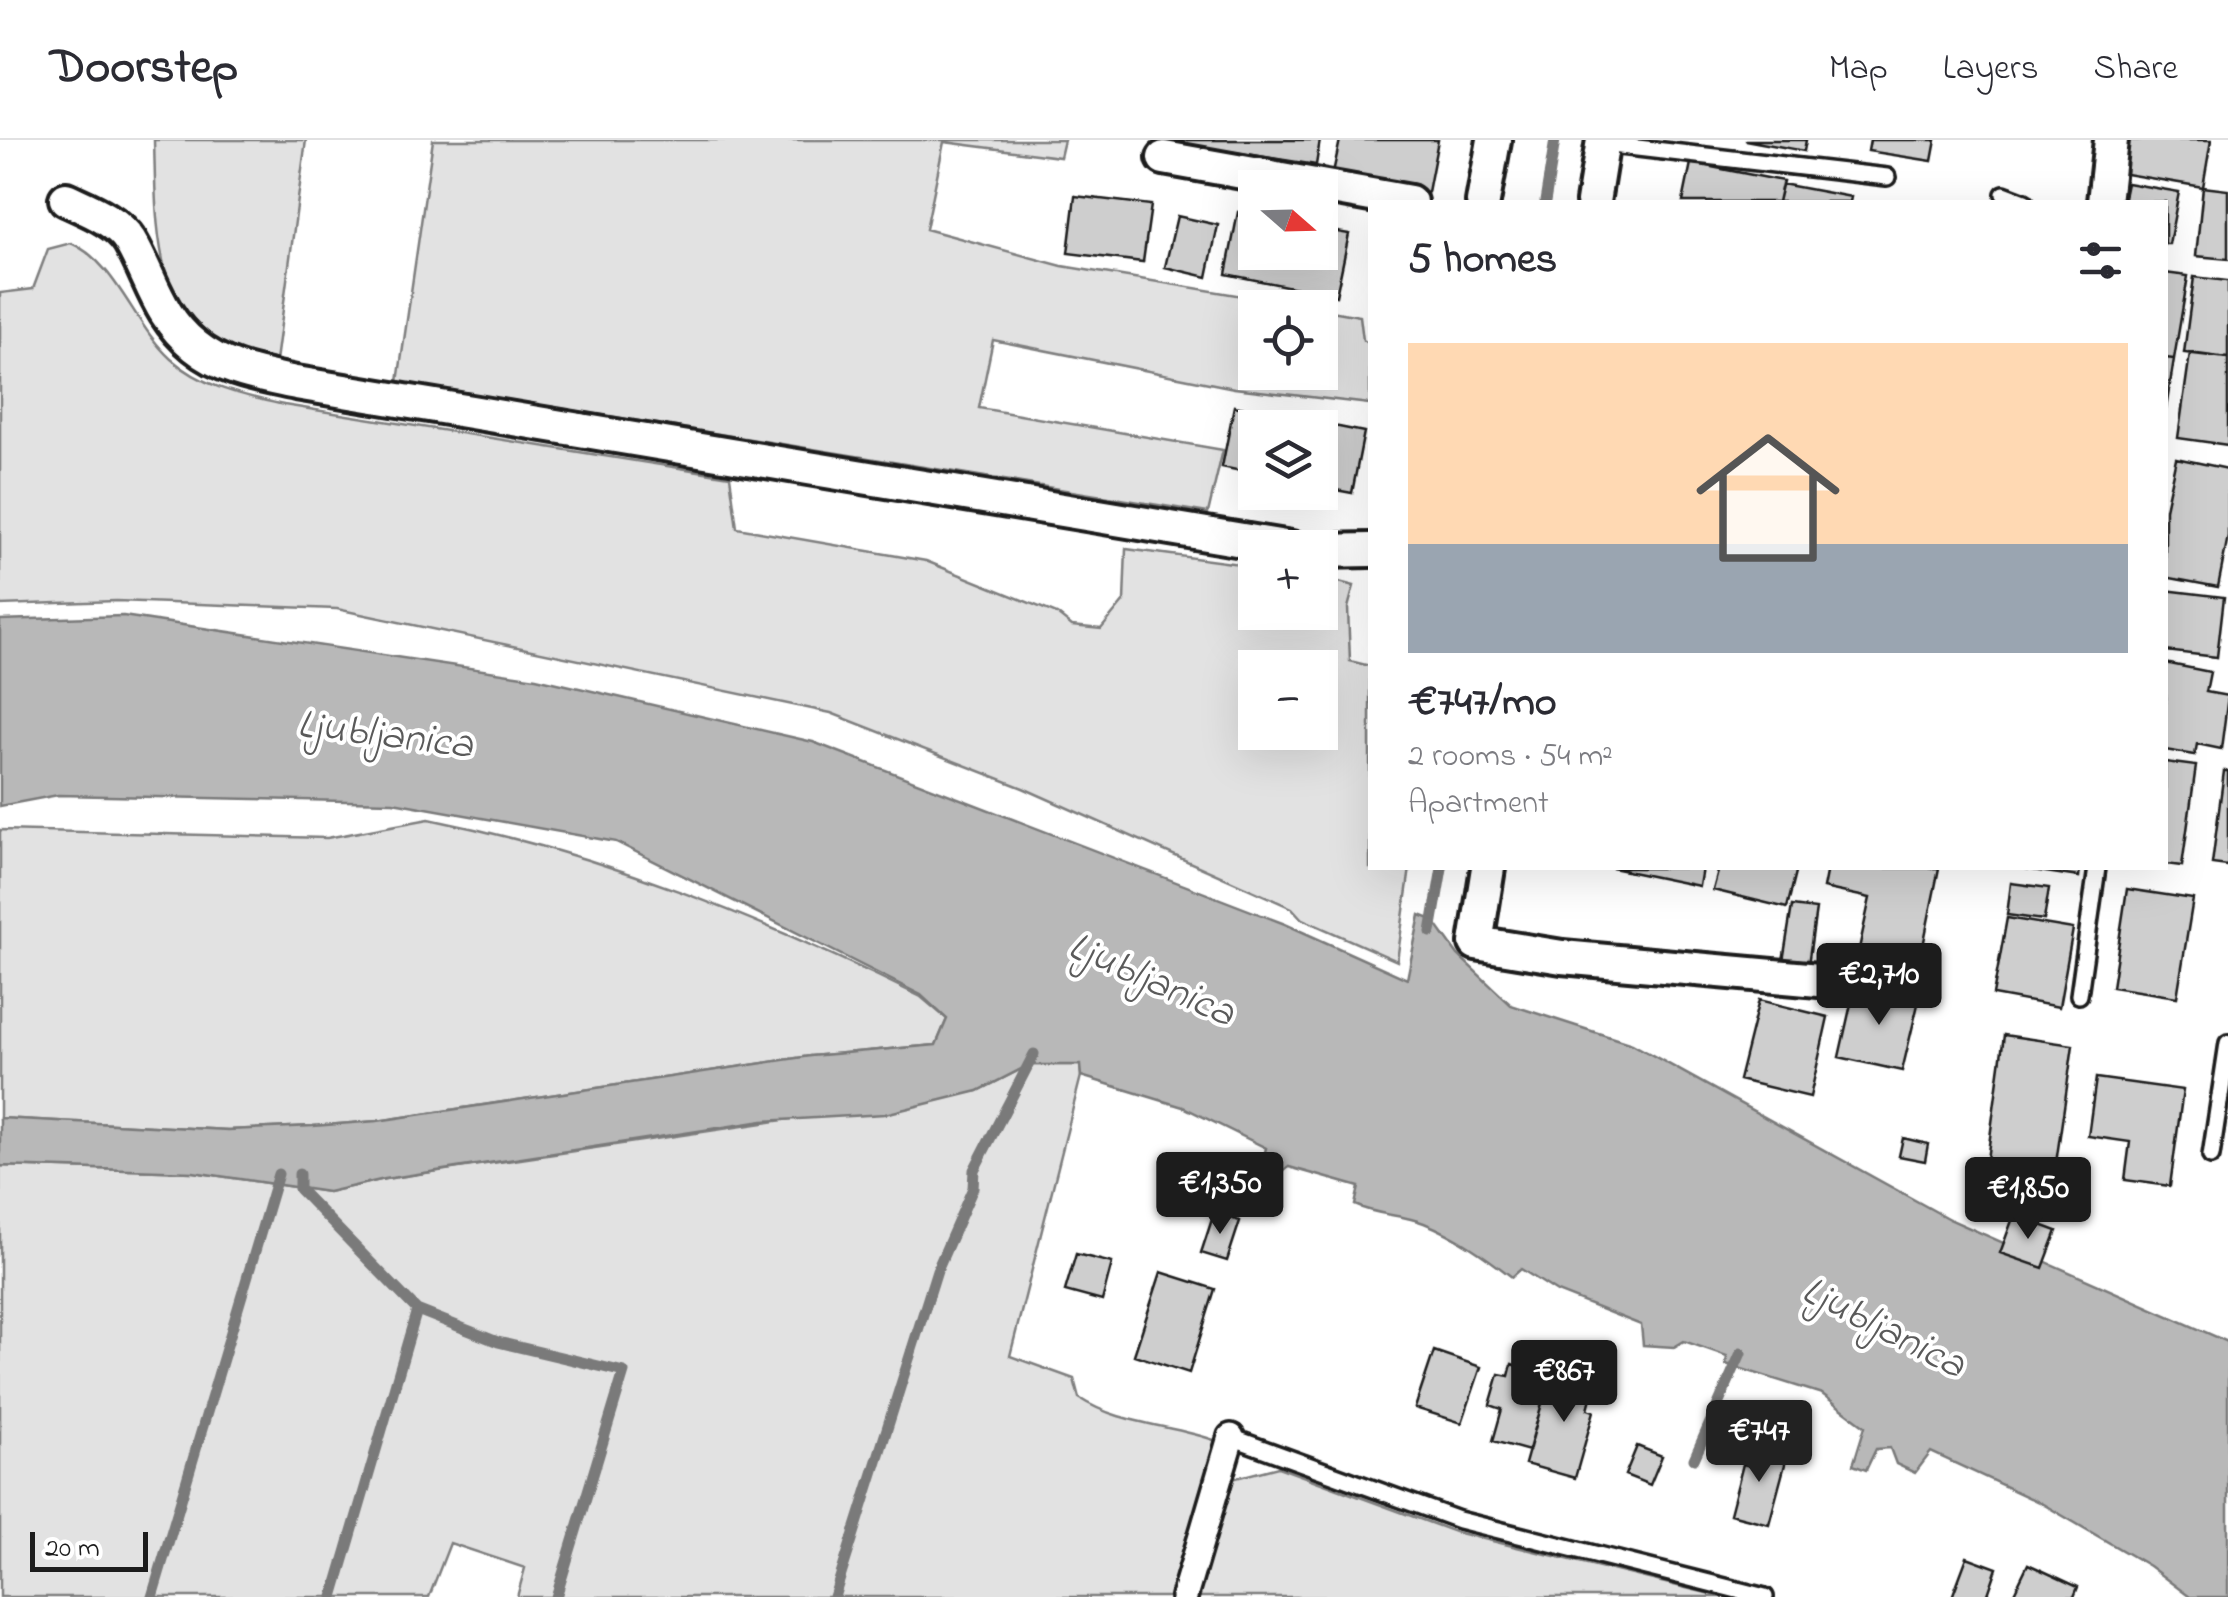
<!DOCTYPE html>
<meta charset="utf-8">
<style>
:root{--surface:#fff;--page:#f7f7f7;--text:#2b2b33;--muted:#7c7c81;--line:#e1e1e2;--accent:#1c1c1c}
body{margin:0;font-family:"Indie Flower",sans-serif;background:var(--page);color:var(--text);height:100vh;display:flex;flex-direction:column;font-size:38px;white-space:nowrap}
*{box-sizing:border-box;margin:0}
p{font-size:32px;color:var(--muted)}
.icon{flex:none;width:55px;height:55px;fill:none;stroke:currentColor;stroke-width:2;stroke-linecap:round;stroke-linejoin:round}
.map{position:relative;flex:1;overflow:hidden}
.sheet{position:absolute;left:1368px;top:60px;width:800px;height:670px;display:flex;flex-direction:column;background:var(--surface);border-radius:0px;box-shadow:0 10px 40px #0002}
.sheet>*{flex:none}
.needle{width:65px;rotate:110deg}
.tools{position:absolute;left:1238px;top:30px;display:grid;gap:20px}
.tools a{display:grid;place-items:center;width:100px;height:100px;border-radius:0px;background:var(--surface);box-shadow:0 10px 40px #0002;font-size:50px}
.scale{position:absolute;left:30px;bottom:25px;width:118px;box-sizing:border-box;padding-left:10px;border:5px solid #1c1c1c;border-top:0;font-size:28px;line-height:35px;white-space:nowrap;color:#1c1c1c;-webkit-text-stroke:8px #fff;paint-order:stroke}
.price{position:absolute;translate:-50% -85px;padding:0 22px;border-radius:10px;background:var(--accent);color:#fff;font-size:32px;line-height:65px;filter:drop-shadow(0 2px 5px #0008)}
.price::after{content:'';position:absolute;left:50%;top:60px;width:30px;height:22px;margin-left:-15px;background:inherit;clip-path:polygon(0 0,100% 0,50% 100%)}
.price.current{background:#222;color:#fff}
ul{padding:0;list-style:none}
li{display:grid;align-content:center;gap:20px;height:530px;padding:0 40px}
li span{display:grid;place-items:center;height:310px;border-radius:0px;color:#555}
li>.icon{margin-inline-start:auto}
span .icon{width:180px;height:180px;fill:#fffc;stroke-width:1}
li b{font-size:42px}
h2{display:flex;justify-content:space-between;align-items:center;height:120px;padding:0 40px;font-size:42px}
header{display:flex;align-items:center;gap:60px;box-sizing:border-box;height:140px;padding:0 50px;background:var(--surface);border-bottom:2px solid var(--line)}
header strong{font-size:48px}
nav{display:flex;gap:55px;margin-inline-start:auto;font-size:35px}
.map>svg:first-child{display:block}
.green{fill:#e2e2e2;stroke:#7f7f7f;stroke-width:2.5;fill-rule:evenodd}
.water{fill:#b8b8b8;stroke:#7a7a7a;stroke-width:2.5}
.lines{fill:none;stroke-linecap:round;stroke-linejoin:round}
.stream{stroke:#7a7a7a;stroke-width:11}
.building{fill:#cecece;stroke:#1c1c1c;stroke-width:2.5}
.service-casing{stroke:#1c1c1c;stroke-width:22}
.pedestrian-casing{stroke:#1c1c1c;stroke-width:32}
.minor-casing{stroke:#1c1c1c;stroke-width:40}
.service{stroke:#fff;stroke-width:15}
.pedestrian{stroke:#fff;stroke-width:25}
.minor{stroke:#fff;stroke-width:32}
.labels{text-anchor:middle;dominant-baseline:central;stroke-width:8;stroke-linejoin:round;paint-order:stroke}
.water-label{font-size:42px;font-style:italic;fill:#5a5a5a;stroke:#fff}
</style>
<header>
<strong>Doorstep</strong>
<nav><a>Map</a><a>Layers</a><a>Share</a></nav>
</header>
<div class="map">
<svg width="2228" height="1457" viewBox="0 0 2228 1457">
<rect width="100%" height="100%" fill="#fff"/>
<filter id="ink" filterUnits="userSpaceOnUse"><feTurbulence type="fractalNoise" baseFrequency=".01" numOctaves="2"/><feDisplacementMap in="SourceGraphic" scale="20" xChannelSelector="R" yChannelSelector="G"/><feConvolveMatrix kernelMatrix="1 2 1 2 8 2 1 2 1" color-interpolation-filters="sRGB"/></filter>
<g filter="url(#ink)">
<path class="green" d="M154 0H306L276 221C256 216 225 213 209 202 152 161 156 63 154 0Z
M433 0H1064L1060 17 944 2 926 89 1062 126 1308 167 1255 168V232H1320V169L1360 176 1363 200 1370 204V264L1234 248 993 200 979 268 1223 310 1208 373 398 242Z
M71 103C117 123 134 186 171 219 204 248 242 255 284 265L730 336 737 388 926 421 1057 474 1072 486 1101 489 1124 461 1126 409 1255 426V472H1320V437L1354 446 1348 468 1350 521 1370 526V728H1410L1397 821 1302 779 1292 768 1023 648 831 573 337 469 116 461 0 465V153L33 149 48 109ZM1255 528H1320V592H1255Z
M429 679C603 714 763 779 921 857L947 879 936 905 810 916 377 981 313 986 228 990 0 978V690L327 698Z
M1029 925H1080L1081 936 1010 1216 1074 1239 1079 1258C1120 1285 1171 1284 1217 1301L1171 1457H517L525 1428 450 1403 429 1457H0V1026L193 1032 328 1052 385 1039 978 951Z
M1278 1327 1455 1392 1723 1457H1197L1232 1339Z"/>
<path class="water" d="M123 476 536 538 813 602 1285 784 1407 839 1420 775 1433 780 1458 815 1511 865 1632 904 1949 1079 2228 1202V1457H2190L2149 1426 2041 1363 1931 1312 1915 1333 1896 1324 1890 1308 1876 1309 1866 1330 1853 1325 1865 1286 1822 1254 1726 1224 1727 1216 1684 1201 1674 1207 1643 1205 1641 1185 1557 1152 1521 1129 1512 1137C1485 1116 1457 1096 1424 1083 1401 1074 1378 1076 1355 1065L1359 1047 1289 1027 1271 1042 1258 1039 1266 1008 1183 967 1081 936 1080 925H1029L978 951 885 974 763 981 385 1039 328 1052 193 1032 0 1026V978L228 990 313 986 377 981 810 916 936 905 947 879 921 855 616 702 393 662 58 655 0 666V480Z"/>
<g class="lines">
<path class="stream" d="M1545 62 1555 0
M1431 792 1442 728
M299 1034V1049L417 1170 498 1202 624 1232 556 1457
M1694 1319 1741 1213
M152 1457 278 1034
M333 1457 417 1170
M834 1457 937 1130 973 1048 974 1030 1034 914"/>
</g>
<path class="building" d="M1157 0H1320L1316 25Z
M1340 0H1438L1428 52 1333 33Z
M1745 0H1806L1804 11Z
M1870 0H1936L1932 21 1868 11Z
M2120 0H2211L2203 47 2114 32Z
M1691 23 1783 41 1778 62H1683Z
M2127 43 2179 52 2169 104H2165V62H2123Z
M1782 44 1851 57 1850 62H1778Z
M2203 47 2228 50V119L2196 116Z
M1075 56 1151 65 1143 122 1068 113Z
M1238 72 1255 76V112H1320V89L1349 94 1336 156 1226 134Z
M1177 76 1218 85 1207 137 1165 127Z
M2165 133 2188 136 2174 219 2165 218Z
M2194 137 2228 141V218L2184 213Z
M2190 213 2228 218V305L2178 298Z
M2165 218 2174 219 2165 275Z
M1234 266 1364 292 1352 353 1320 347V288H1255V334L1222 327Z
M2176 318 2228 329V396L2218 447 2165 437V369Z
M2165 450 2224 457 2217 517 2165 511Z
M2165 523 2210 532 2206 552 2228 556 2221 609 2197 604 2195 615 2165 610Z
M2165 622 2196 626 2182 726 2165 724Z
M2224 631H2228V726L2212 724Z
M1612 728H1702L1699 746Z
M1719 728H1797L1787 768 1713 750Z
M1827 728H1939L1920 821 1859 809 1870 758 1823 748Z
M2020 728H2080L2079 737Z
M2011 743 2049 748 2044 780 2007 775Z
M2127 749 2193 759 2177 857 2112 847Z
M1792 766 1816 769 1808 825 1783 821Z
M2007 778 2073 789 2059 867 1993 855Z
M1855 846 1919 860 1902 931 1839 917Z
M1759 860 1828 877 1810 957 1739 940Z
M2004 895 2073 905 2054 1037 1986 1027Z
M2096 938 2183 950 2170 1046 2125 1040 2130 1002 2088 996Z
M1903 998 1928 1004 1925 1021 1899 1016Z
M1214 1073 1240 1081 1227 1121 1201 1113Z
M2014 1075 2057 1091 2043 1128 2000 1113Z
M1076 1114 1112 1123 1102 1161 1065 1151Z
M1161 1132 1215 1149 1189 1233 1134 1215Z
M1434 1211 1481 1227 1462 1283 1415 1268Z
M1512 1224 1560 1238 1554 1259 1544 1256 1529 1311 1493 1301 1502 1269 1490 1265 1499 1234 1509 1236Z
M1564 1225 1597 1235 1588 1269 1594 1271 1575 1338 1525 1324 1544 1256 1554 1259Z
M1757 1305 1788 1313 1769 1384 1730 1374 1743 1324 1750 1326Z
M1637 1306 1662 1316 1650 1345 1625 1335Z
M1967 1417 1997 1428 1987 1457H1952Z
M2028 1424 2078 1447 2074 1457H2012Z"/>
<g class="lines">
<defs>
<path id="service" d="M1603 4 1887 37
M2004 54 2025 62
M2079 855 2097 728
M2211 1016 2228 903
M1231 1297 1459 1380 1765 1457"/>
<path id="pedestrian" d="M1184 1457 1231 1297"/>
<path id="minor" d="M1164 18 1410 62
M66 59C87 69 117 80 130 101 152 139 158 176 195 206 224 230 260 235 296 243L1291 408
M1483 62 1494 0
M1593 62 1603 0
M2104 62 2111 0
M1320 411 1370 410
M1488 728 1476 803 1562 817 1830 841"/>
</defs>
<use href="#service" class="service-casing"/>
<use href="#pedestrian" class="pedestrian-casing"/>
<use href="#minor" class="minor-casing"/>
<use href="#service" class="service"/>
<use href="#pedestrian" class="pedestrian"/>
<use href="#minor" class="minor"/>
</g>
</g>
<g class="labels">
<g class="water-label">
<text transform="translate(385 596) rotate(7)">Ljubljanica</text>
<text transform="translate(1151 841) rotate(24)">Ljubljanica</text>
<text transform="translate(1883 1189) rotate(27)">Ljubljanica</text>
</g>
</g>
</svg>
<div class="tools">
<a><svg class="needle" viewBox="-14 -14 28 28"><path d="M0-13l5 13h-10z" fill="#e53935"/><path d="M0 13l5-13h-10z" fill="#7c7c81"/></svg></a>
<a><svg class="icon" aria-label="locate" viewBox="0 0 24 24"><circle cx="12" cy="12" r="6"/><path d="M12 2v4M12 18v4M2 12h4M18 12h4"/></svg></a>
<a><svg class="icon" aria-label="layers" viewBox="0 0 24 24"><path d="M12 4l9 5-9 5-9-5zM3 14l9 5 9-5"/></svg></a>
<a>+</a>
<a>−</a>
</div>
<div class="scale">20 m</div>
<b class="price" style="left:1879px;top:888px">€2,710</b>
<b class="price" style="left:1220px;top:1097px">€1,350</b>
<b class="price" style="left:2028px;top:1102px">€1,850</b>
<b class="price" style="left:1564px;top:1285px">€867</b>
<b class="price current" style="left:1759px;top:1345px">€747</b>
<section class="sheet">
<h2>5 homes<svg class="icon" aria-label="filters" viewBox="0 0 24 24"><path d="M4 7h16M4 17h16"/><circle cx="9" cy="7" r="2"/><circle cx="15" cy="17" r="2"/></svg></h2>
<ul>
<li><span style="background:linear-gradient(#ffd9b3 65%,#9aa5b1 0)"><svg class="icon" aria-label="home" viewBox="0 0 24 24"><path d="M3 11l9-7 9 7M6 9v11h12V9"/></svg></span><div><b>€747/mo</b><p>2 rooms · 54 m²</p><p>Apartment</p></div></li>
</ul>
</section>
</div>
